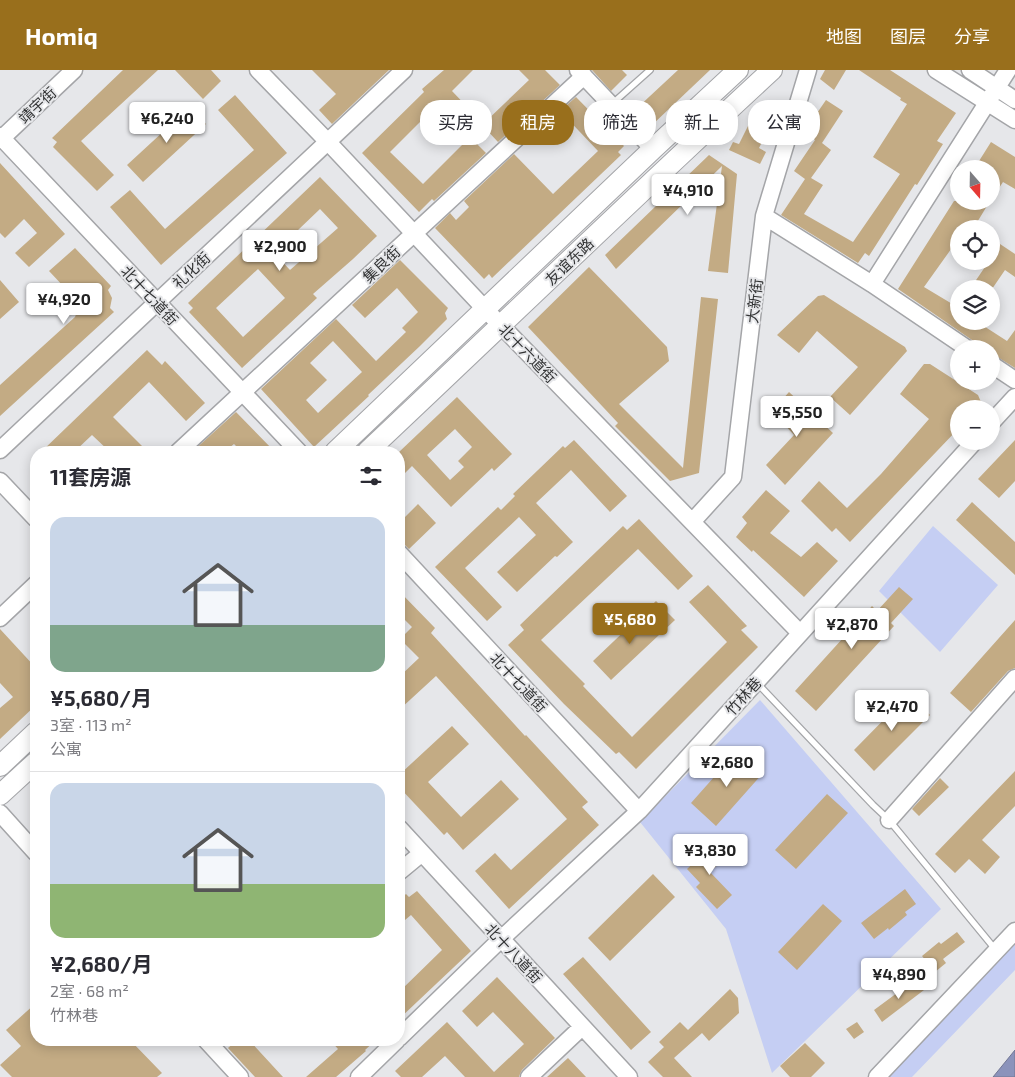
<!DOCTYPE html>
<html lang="zh">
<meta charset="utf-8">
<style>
:root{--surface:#fff;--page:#f7f7f7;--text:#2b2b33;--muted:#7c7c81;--line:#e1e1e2;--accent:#996f1c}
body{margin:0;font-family:"Exo 2","Noto Sans SC",sans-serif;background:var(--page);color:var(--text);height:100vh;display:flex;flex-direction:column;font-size:19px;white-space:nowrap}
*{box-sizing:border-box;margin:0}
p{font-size:16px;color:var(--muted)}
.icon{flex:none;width:28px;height:28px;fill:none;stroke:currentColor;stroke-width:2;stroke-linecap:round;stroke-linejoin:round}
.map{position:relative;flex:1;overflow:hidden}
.panel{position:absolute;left:30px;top:376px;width:375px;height:600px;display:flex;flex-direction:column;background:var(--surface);border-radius:20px;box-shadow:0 2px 12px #0003}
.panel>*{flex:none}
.top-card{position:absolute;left:420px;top:30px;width:475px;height:45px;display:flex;gap:10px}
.needle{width:32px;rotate:160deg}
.buttons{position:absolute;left:950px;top:90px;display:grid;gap:10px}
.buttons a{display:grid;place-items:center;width:50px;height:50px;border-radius:50%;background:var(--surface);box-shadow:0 2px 12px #0003;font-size:25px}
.price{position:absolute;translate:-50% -42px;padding:0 11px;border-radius:5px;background:#fff;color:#222;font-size:16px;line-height:32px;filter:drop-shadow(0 1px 2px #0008)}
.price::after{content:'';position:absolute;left:50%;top:30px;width:15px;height:11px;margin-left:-8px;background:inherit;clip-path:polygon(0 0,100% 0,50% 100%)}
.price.on{background:var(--accent);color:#fff}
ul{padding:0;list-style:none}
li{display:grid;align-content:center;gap:10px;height:265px;padding:0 20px}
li+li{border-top:1px solid var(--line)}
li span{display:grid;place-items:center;height:155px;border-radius:15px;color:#555}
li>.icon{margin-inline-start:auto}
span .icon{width:90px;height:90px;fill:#fffc;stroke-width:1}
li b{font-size:21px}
h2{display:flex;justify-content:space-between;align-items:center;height:60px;padding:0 20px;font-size:21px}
.pill{padding:0 18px;border-radius:20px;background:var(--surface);box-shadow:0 2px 12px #0003;font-size:18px;line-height:45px}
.pill.on{background:var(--accent);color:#fff}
header{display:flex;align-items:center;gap:30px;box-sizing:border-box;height:70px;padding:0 25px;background:var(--accent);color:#fff}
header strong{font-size:24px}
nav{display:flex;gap:28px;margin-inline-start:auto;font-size:18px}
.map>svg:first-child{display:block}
.green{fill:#c5cef3}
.water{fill:#8b93bb;stroke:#717693}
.building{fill:#c3ab84;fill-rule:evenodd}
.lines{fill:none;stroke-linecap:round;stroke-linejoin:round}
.lane-casing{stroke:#a4a5a8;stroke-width:8}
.secondary-casing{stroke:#a4a5a8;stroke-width:19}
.highway-casing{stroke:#a4a5a8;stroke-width:22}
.lane{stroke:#fff;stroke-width:5.5}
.secondary{stroke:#fff;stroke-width:16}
.highway{stroke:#fff;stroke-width:20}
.labels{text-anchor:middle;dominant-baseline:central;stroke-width:4;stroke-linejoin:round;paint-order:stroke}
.street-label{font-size:15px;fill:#333435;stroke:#e6e7ea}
</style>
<header>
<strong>Homiq</strong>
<nav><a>地图</a><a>图层</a><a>分享</a></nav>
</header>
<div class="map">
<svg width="1015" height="1007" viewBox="0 0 1015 1007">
<rect width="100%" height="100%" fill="#e6e7ea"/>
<path class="green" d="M933 456 998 515 940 582 879 521Z
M760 630 941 839 772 1003 726 859 640 752Z
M1015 869V900L912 1007H887Z"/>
<path class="water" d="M1015 980V1007H993Z"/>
<path class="building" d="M123 0H158L81 71 114 105 97 121 53 77 57 72 52 68Z
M175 0H211L221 11 203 29Z
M312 0H389L332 54 319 40 336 24Z
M444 0H473L452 21 473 43 458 57 437 35 390 82 423 114 470 67 486 83 434 131 432 129 419 142 362 83 424 22 422 19Z
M519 0H545L560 15 498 72 482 55 529 10Z
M592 0H622L627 5 611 21Z
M678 0H710L651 56 635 40Z
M825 0H846L834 20 820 9Z
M859 0H890L956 43 937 71 943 74 917 115 915 114 869 186 865 183 858 193 781 145 805 109 794 101 815 70 804 62 826 30 843 41 822 73 831 80 811 108 823 115 804 144 853 172 900 104 873 87 907 34 900 30 901 28Z
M235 25 287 83 161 195 110 137 130 120 165 159 254 80 218 40Z
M576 27 624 76 618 82 621 85 492 208 489 204 484 209 435 158 450 143 456 150 469 137 464 131 514 84 553 124 598 81 560 41Z
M190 37 206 54 143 112 127 95Z
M752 48 770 56 759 78 766 82 760 94 729 80 733 72 739 74Z
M991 72 1015 87V119L1003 112 991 130V99H974Z
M709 85 737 104 728 203 708 201 722 96 616 199 605 185Z
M0 93 65 164 29 197 15 183 37 163 24 149 5 168 0 163Z
M320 107 377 166 353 189 313 224 317 228 242 298 189 242 193 238 188 233ZM320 139 338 158 290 200 274 183ZM258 199 285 228 243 267 216 238Z
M954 131H990L973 159H959V168L924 217 959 238V251H976L1007 271 1015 260V298L991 283V279H985L898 219Z
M991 168 1015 184V207L1005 200 992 219H970L989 191H991Z
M75 178 111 216 108 220 112 228 110 238 114 242 0 346V315L75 247 80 234 49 201Z
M400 190 448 238 445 243 447 249 420 276 368 325 369 326 314 377 261 319 336 249 376 291 406 262 402 258 418 242 397 218 365 248 352 235ZM333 271 362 302 318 343 306 330 327 310 310 293Z
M589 197 667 277 669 291 619 334 683 398 701 227 718 229 699 403 670 411 615 356 618 353 528 257Z
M0 210 19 232 0 249Z
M824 225 905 277 907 281 850 345 830 327 858 297 817 261 799 283 777 265 818 226Z
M147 280 162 295 165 291 205 333 186 351 149 312 113 347 148 382H110L92 365 74 382H41Z
M924 294H930L978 325 981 332 980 336 977 339H959V358L850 472 836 458 832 462 801 431 819 411 847 438 881 404 929 349 900 324Z
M789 322 833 363 785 415 766 395 794 365 772 341Z
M457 327 512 384 494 401 492 398 451 437 412 396 399 409V382ZM455 359 472 377 458 391 464 397 450 410 427 385Z
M236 342 275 382H242L234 374 224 382H192Z
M574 370 627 426 610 442 571 400 536 433 573 472 557 487 555 486 517 522 497 502 536 465 519 447 465 498 502 537 487 551 435 497 498 437 501 440 515 426 513 424 563 376 565 378Z
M1015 370V411L999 428 978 409Z
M766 420 790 441 770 463 801 487 817 472 838 491 804 527 753 480 752 482 736 467 747 453 742 447Z
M972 432 1015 472V505L956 450Z
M418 434 436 453 409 479 399 469V440L405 447Z
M639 449 693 506 678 520 638 479 541 570 585 614 583 616 632 667 727 572 689 532 708 515 747 556 741 560 758 577 636 699 619 682 616 684 564 634 508 575 524 560 520 555 623 456 627 460Z
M899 517 913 529 891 553 894 556 816 641 795 621 872 536 877 541Z
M399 521 435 558 431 563 525 666 526 665 588 732 582 737 599 755 509 839 475 801 495 783 511 800 567 749 436 606 399 640V607L419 588 400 569 412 557 399 544Z
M656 531 675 550 611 610 593 591Z
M1015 550V598L1008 601 971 642 950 623Z
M0 559 36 598V635L0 669V638L13 627 0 613Z
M909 624 930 645 874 701 854 680Z
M452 656 469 674 428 712 461 747 501 710 519 729 463 780 447 762 444 765 399 717V705Z
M738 680 763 703 716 756 691 733Z
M1015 701V736L982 770 1000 787 985 804 969 789 955 803 935 784Z
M940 708 949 717 919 746 912 739Z
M827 724 848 743 796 799 775 780Z
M716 772 728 785 710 802 732 825 717 839 696 817 700 813 687 799Z
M653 804 675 827 610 891 588 868Z
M905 819 916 834 905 842 907 845 889 860 888 858 874 869 861 853Z
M417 821 471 881 399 949V922L442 880 411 845 399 855V830L406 824 409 827Z
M823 834 842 851 797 900 778 882Z
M957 862 965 872 943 889 946 893 935 902 922 886 939 872 941 874Z
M583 887 651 962 631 980 563 904Z
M497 907 555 968 522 1000 520 1004 519 1007H465L445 986 422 1007H401L395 1001 447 952 494 1002 524 974 493 942 477 957 462 941Z
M916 909 924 920 882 952 874 940Z
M730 919 738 928 739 943 709 971 702 963 674 988 692 1007H663L648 992 664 977 659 972 680 952 688 960Z
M36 933V970H130L162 1003 157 1007H12L0 995 21 976 6 960Z
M857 952 864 962 854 969 846 959Z
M237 970H249L283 1007H255L228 978Z
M330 970H376L365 980 366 981 336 1007H306L338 979Z
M805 973 825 993 811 1007H790L780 996Z
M568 988 586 1007H547Z"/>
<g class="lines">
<defs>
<path id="lane" d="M613 33 650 0
M758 614 873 735 889 750 995 879"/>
<path id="secondary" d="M258 0 328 72 485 239 800 563
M578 0 653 79
M936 0 1015 50
M970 0 1015 30
M0 66 299 382
M0 70 74 0
M764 146 872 214 968 279
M872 214 1008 0
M991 294 1015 310
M991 353 1015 327
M0 380 404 0
M178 382 584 6
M0 411 36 449
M692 452 733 407 764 146 808 0
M399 483 639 741
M0 548 36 514
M0 743 36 783
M889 750 1015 608
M399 758 629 1007
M399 802 422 783
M399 968 501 869 639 741 975 371
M206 970 240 1007
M359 1007 397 970
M529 1007 582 957
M877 1007 1015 861"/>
<path id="highway" d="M335 382 653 79 738 0
M367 382C502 255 635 126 772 0
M0 696 36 662
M0 725 36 692"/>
</defs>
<use href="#lane" class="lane-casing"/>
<use href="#secondary" class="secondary-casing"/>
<use href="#highway" class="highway-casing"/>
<use href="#lane" class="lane"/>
<use href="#secondary" class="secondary"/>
<use href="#highway" class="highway"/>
</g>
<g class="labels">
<g class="street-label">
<text transform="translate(37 35) rotate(-43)">靖宇街</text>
<text transform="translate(569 191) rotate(-44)">友谊东路</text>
<text transform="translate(381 194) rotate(-43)">集良街</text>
<text transform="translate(191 200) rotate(-43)">礼化街</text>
<text transform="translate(150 225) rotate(47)">北十七道街</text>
<text transform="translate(754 231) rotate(-83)">大新街</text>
<text transform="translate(528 283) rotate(46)">北十六道街</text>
<text transform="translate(519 612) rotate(47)">北十七道街</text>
<text transform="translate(743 626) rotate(-48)">竹林巷</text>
<text transform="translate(514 883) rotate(47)">北十八道街</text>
</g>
</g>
</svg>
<div class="buttons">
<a><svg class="needle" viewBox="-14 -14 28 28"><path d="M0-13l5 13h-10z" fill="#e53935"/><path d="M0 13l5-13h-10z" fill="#7c7c81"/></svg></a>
<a><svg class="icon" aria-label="locate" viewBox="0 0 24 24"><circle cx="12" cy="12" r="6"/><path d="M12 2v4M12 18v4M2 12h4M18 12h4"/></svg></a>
<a><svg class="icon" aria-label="layers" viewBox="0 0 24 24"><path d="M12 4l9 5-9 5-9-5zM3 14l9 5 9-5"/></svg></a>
<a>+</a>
<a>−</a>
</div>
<b class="price" style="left:167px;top:74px">¥6,240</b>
<b class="price" style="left:688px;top:146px">¥4,910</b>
<b class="price" style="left:280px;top:202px">¥2,900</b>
<b class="price" style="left:64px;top:255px">¥4,920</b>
<b class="price" style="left:797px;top:368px">¥5,550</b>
<b class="price on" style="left:630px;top:575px">¥5,680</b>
<b class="price" style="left:852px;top:580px">¥2,870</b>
<b class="price" style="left:892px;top:662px">¥2,470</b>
<b class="price" style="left:727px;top:718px">¥2,680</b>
<b class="price" style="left:710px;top:806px">¥3,830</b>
<b class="price" style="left:899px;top:930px">¥4,890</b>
<div class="top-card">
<a class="pill">买房</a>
<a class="pill on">租房</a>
<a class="pill">筛选</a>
<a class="pill">新上</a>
<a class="pill">公寓</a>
</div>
<section class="panel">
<h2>11套房源<svg class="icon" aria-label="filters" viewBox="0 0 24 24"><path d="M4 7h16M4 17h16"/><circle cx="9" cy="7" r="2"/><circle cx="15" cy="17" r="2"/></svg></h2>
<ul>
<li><span style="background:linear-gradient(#c9d6e8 70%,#7fa58c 0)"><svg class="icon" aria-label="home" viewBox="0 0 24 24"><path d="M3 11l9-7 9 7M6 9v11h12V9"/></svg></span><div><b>¥5,680/月</b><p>3室 · 113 m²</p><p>公寓</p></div></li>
<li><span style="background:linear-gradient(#c9d6e8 65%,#8fb573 0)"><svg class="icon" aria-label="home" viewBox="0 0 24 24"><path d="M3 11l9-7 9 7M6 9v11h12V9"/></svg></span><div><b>¥2,680/月</b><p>2室 · 68 m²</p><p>竹林巷</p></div></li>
</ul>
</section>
</div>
